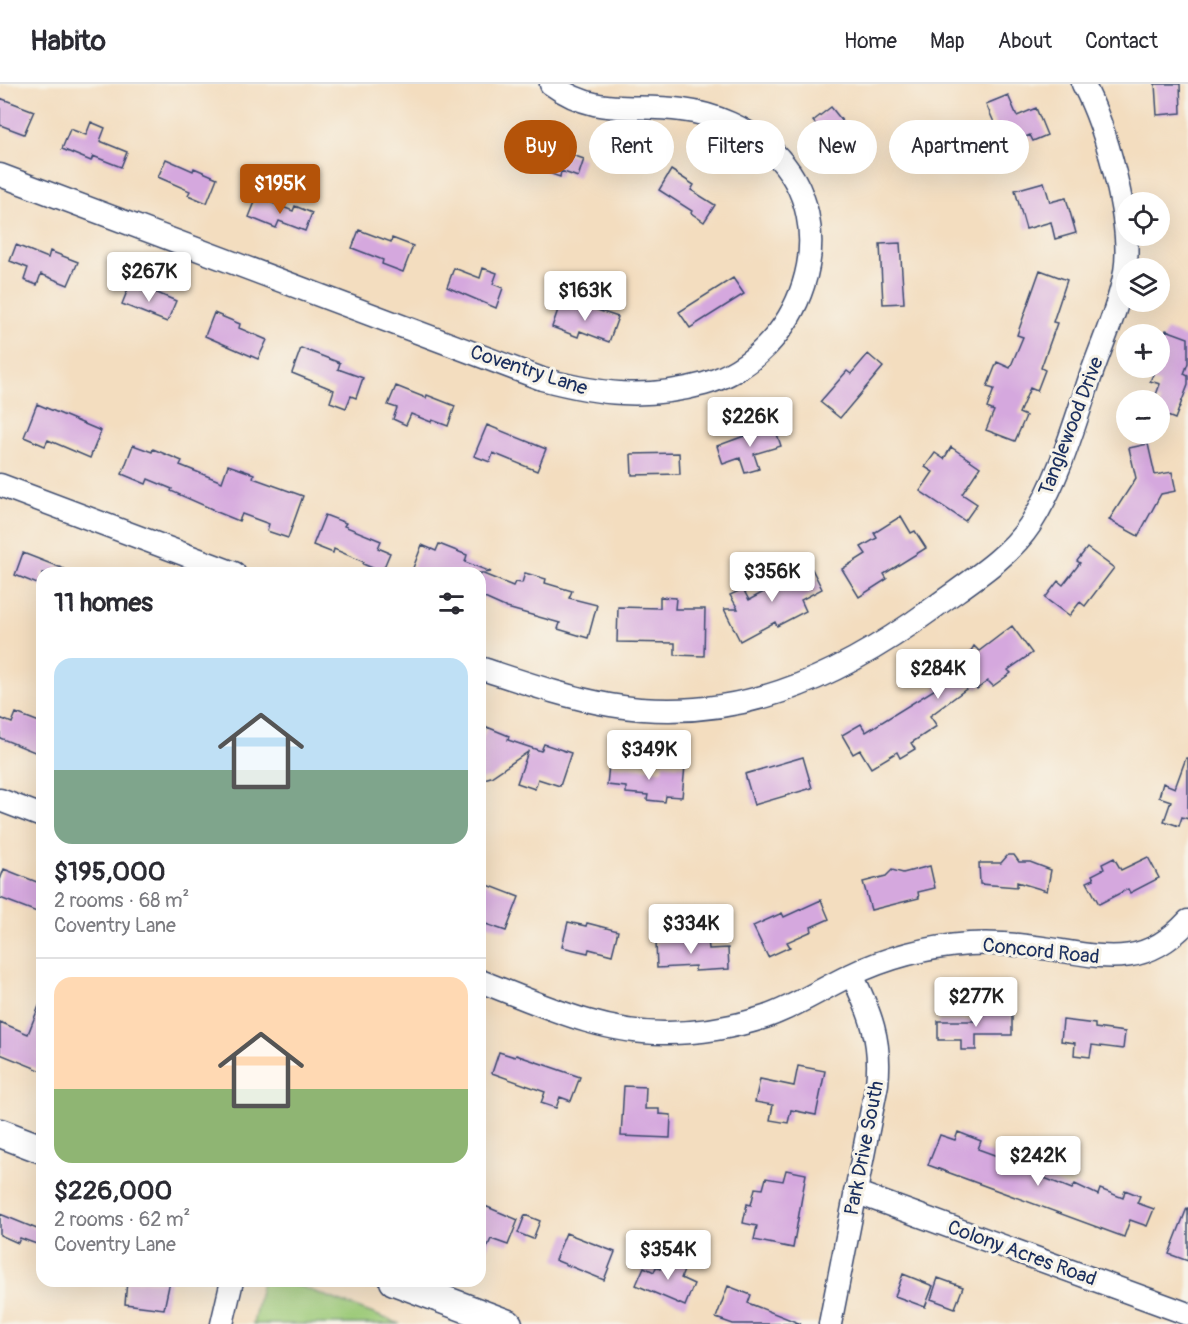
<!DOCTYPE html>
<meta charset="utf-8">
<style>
:root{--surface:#fff;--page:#f7f7f7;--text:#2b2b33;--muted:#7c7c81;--line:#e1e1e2;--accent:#b45309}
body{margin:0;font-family:Pangolin,sans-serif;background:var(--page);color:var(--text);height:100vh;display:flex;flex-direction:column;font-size:22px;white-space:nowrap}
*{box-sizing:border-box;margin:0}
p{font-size:20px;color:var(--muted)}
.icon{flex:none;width:33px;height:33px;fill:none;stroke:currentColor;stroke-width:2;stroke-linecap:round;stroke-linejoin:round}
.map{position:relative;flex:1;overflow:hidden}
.details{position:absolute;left:36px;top:483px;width:450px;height:720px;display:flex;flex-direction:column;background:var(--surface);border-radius:18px;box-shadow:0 6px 24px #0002}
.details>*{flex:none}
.guide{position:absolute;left:504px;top:36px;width:570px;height:54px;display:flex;gap:12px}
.controls{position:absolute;left:1116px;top:108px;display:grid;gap:12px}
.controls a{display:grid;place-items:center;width:54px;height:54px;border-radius:50%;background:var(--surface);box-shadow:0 6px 24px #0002;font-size:30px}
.price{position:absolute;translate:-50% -51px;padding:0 14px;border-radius:6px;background:#fff;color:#222;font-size:20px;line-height:39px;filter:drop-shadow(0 2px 3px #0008)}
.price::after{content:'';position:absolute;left:50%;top:36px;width:18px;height:14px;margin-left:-9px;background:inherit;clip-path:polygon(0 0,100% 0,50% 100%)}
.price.active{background:var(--accent);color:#fff}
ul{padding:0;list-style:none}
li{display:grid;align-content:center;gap:12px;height:318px;padding:0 18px}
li+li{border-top:2px solid var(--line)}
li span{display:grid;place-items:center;height:186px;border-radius:18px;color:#555}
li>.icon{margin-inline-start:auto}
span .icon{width:108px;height:108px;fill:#fffc;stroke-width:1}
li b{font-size:26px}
h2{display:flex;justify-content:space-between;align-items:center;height:72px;padding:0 18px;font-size:26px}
.tag{padding:0 21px;border-radius:27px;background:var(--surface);box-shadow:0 6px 24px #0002;font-size:21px;line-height:54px}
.tag.active{background:var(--accent);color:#fff}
header{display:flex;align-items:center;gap:36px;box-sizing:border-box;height:84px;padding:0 30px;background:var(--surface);border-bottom:2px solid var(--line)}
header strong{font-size:28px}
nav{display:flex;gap:33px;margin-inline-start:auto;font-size:21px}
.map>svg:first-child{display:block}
.green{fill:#9cca78;stroke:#5c7c6b;stroke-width:1.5}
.building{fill:#d5a8de}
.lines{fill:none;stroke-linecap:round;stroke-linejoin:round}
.minor-casing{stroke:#3b496d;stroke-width:25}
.major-casing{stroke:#3b496d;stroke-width:31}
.minor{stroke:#fff;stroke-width:22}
.major{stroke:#fff;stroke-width:28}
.labels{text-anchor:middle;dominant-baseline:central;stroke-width:6;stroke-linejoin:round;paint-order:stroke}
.street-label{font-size:20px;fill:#1b2f5e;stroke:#f7f3e8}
</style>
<header>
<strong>Habito</strong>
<nav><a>Home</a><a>Map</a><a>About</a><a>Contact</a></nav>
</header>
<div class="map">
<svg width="1188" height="1240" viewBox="0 0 1188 1240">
<rect width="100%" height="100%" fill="#f7f3e8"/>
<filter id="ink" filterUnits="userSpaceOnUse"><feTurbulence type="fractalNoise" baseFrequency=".0167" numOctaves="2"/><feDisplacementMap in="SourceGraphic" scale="12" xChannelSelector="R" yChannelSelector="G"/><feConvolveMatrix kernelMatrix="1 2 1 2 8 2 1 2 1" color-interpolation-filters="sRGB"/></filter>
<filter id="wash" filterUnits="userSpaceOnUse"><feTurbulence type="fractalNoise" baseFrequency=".008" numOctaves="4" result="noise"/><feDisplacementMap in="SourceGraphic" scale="24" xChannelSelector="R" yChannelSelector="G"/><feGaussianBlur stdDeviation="1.35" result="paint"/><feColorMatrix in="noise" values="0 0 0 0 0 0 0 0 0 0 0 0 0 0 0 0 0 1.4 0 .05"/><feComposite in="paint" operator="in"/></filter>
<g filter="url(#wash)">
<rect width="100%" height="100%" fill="#f3ddbf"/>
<path class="green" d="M262 1197H286L400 1240H253Z"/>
<g id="blocks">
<path class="building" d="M1155 0H1180L1181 29 1157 31Z
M1008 11 1017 32 1036 24 1047 51 1033 57 1030 51 1002 63 1001 59 991 62 985 48 996 43 986 20Z
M0 14 34 27 24 50 0 41Z
M831 23 867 68 852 80 835 58 832 60 813 37Z
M91 38 105 44 100 57 127 68 121 83 93 72 91 77 62 65 70 45 86 51Z
M522 54 584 75 578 93 561 87 560 93 514 77Z
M166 75 193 87 194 84 217 94 207 119 188 111 190 107 158 93Z
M671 86 694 101 691 106 715 121 704 138 691 129 692 127 659 106Z
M1044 98 1050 118 1066 114 1076 149 1055 155 1051 138 1026 145 1015 106Z
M257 113 293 127 295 122 312 129 305 147 279 137 276 144 249 133Z
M359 146 391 158 392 154 413 162 403 188 382 180 383 176 352 164Z
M900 159 904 219 883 220 880 160Z
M16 161 48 174 50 167 78 178 68 201 41 190 37 201 24 196 28 184 10 177Z
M454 184 480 194 483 184 497 189 493 200 503 204 496 224 447 203Z
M1040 186 1067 196 1053 238 1057 239 1041 284 1045 286 1037 307 1030 304 1019 329 1026 332 1015 357 986 346 994 327 987 324 994 305 987 303 997 278 1010 284 1023 253 1017 251Z
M733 194 744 210 690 244 679 228Z
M130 200 147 208 148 205 176 217 167 238 122 220Z
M576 219 618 233 609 258 580 247 578 253 552 243 560 220 573 225Z
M214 229 240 240 239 244 267 256 258 275 205 252Z
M1166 246 1188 254V279L1184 290 1188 292V301L1175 335 1160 329V316H1154L1160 300 1150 297 1156 284H1160V264Z
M301 264 340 279 338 285 363 294 356 314 351 312 346 324 330 318 334 306 292 289Z
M868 270 883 283 840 334 820 318 847 287 851 290Z
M396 302 426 314 427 311 455 322 448 342 432 336 431 338 411 330 406 341 393 335 397 324 388 321Z
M37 320 101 347 90 374 48 356 45 362 24 353Z
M487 341 546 365 537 387 493 369 490 378 474 372Z
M774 341 781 362 754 370 759 385 745 389 740 374 723 380 717 362Z
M1148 360 1155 391 1172 388 1176 407 1161 410 1138 452 1109 436 1136 394 1129 364Z
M133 361 152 368 153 365 182 377 180 381 222 398 228 381 254 390 253 394 303 412 288 454 267 447 269 440 242 430 239 437 212 426V425L171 407 172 405 148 395 146 400 122 390Z
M951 363 980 383 962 410 977 420 965 437 920 407 933 388 925 383 935 369 944 375Z
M679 369 680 390 632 391 631 370Z
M325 431 346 439 344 442 381 457 378 464 390 469 382 488 363 480 364 478 334 465 333 469 313 461Z
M901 432 911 449 915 447 926 464 884 490 887 495 859 513 842 485 866 470 861 463 877 454 874 449Z
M439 460 467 471 465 478 491 488 481 489 513 502 515 498 522 499 525 489 546 495 545 499 572 507 569 514 597 521 588 554 558 545 560 539 507 524 480 512V489H411L422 461 436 467Z
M1087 464 1114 484 1085 522 1080 518 1069 532 1045 514 1058 497 1063 501 1080 479 1077 477Z
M23 469 72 488V489H42V502L15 491Z
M787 484 793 495 812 485 822 505 801 516 806 527 777 542 775 538 740 557 724 525H738L730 511 743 505 749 516 775 502 770 493Z
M660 513 676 514 675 525H705L704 572 675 571V559L617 558 618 523 660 524Z
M1012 542 1032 569 1008 586 1011 589 993 602 988 597 977 605 973 600 930 632 937 642 911 659 915 665 900 674 897 668 871 684 860 666 853 670 842 651 861 640 866 648 937 604 935 601 963 579 974 562 979 567Z
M16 629 42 639V671L0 654V634L12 639Z
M487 643 509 652 508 656 541 667 544 660 571 669 560 702 538 695 535 705 517 699 528 668 491 693 480 696V661Z
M803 673 812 704 754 721 745 690Z
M1186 674H1188V735L1182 733 1179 742 1164 737 1171 717 1159 713 1163 699 1175 704Z
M663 680 685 682 682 713 666 712 665 718 647 716 648 711 626 709V703L607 701 609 681 662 686Z
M1008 771H1014L1019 778H1030L1051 786 1047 807 1017 798V803L980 800 979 779H1001Z
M1148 773 1159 794 1130 809 1128 805 1099 820 1087 798 1094 795 1092 791 1104 785 1102 780 1114 774 1121 786Z
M930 782 935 804 918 808 919 814 871 826 863 798 886 792 892 786 903 789Z
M4 785 42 800V830L0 814V796Z
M480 798 519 813 506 847 480 838Z
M821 816 829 835 811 843 812 847 787 858 790 863 768 873 753 842 782 829 784 833Z
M568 838 586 842 587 839 618 847 612 871 589 865 588 869 562 863Z
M708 855 709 865 728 864 729 885 695 887V882L657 884 656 858Z
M41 917H42V987L0 970V938L28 950Z
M976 928H1012V951H976V966H961V956H938V937H976Z
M1063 936 1095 940V944L1125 948 1123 965 1092 961 1090 973 1074 971 1075 959 1061 957Z
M499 968 515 973 516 971 580 993 571 1017 560 1013 556 1024 541 1019 545 1008 492 989Z
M798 982 825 987 816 1031 791 1026 788 1039 770 1036 773 1021 755 1018 760 995 794 1002Z
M624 1002 646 1003 645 1025H659V1030L671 1031 670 1054 621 1052Z
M958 1048 981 1057 978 1065 1000 1073 999 1076 1072 1105 1075 1100 1098 1111 1100 1105 1123 1114 1125 1106 1140 1112 1137 1119 1154 1125 1147 1142 1130 1136 1124 1153 928 1081 940 1051 955 1056Z
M786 1086 806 1090 793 1164 754 1156 757 1142 743 1139 747 1120 751 1121 755 1104 763 1105 766 1094 783 1097Z
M485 1122 518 1136 508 1161 491 1155 480 1180V1135Z
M1187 1124H1188V1177L1169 1170Z
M0 1130 42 1147V1162L20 1154 18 1159 0 1151Z
M525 1131 540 1137 533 1155 518 1149Z
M566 1149 615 1168 604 1196 555 1176Z
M666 1170 687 1179 681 1194 694 1200 685 1222 636 1201 644 1183 654 1188 656 1183 660 1185Z
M903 1190 933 1202 925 1223 895 1212Z
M938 1194 963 1203 955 1224 931 1215Z
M127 1197H170L164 1225 125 1220Z
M728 1202 751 1211 748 1219 801 1240H733L716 1234Z"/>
</g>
</g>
<g filter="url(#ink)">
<use href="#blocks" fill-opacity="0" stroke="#3b496d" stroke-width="1.5"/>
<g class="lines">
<defs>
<path id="minor" d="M0 91 542 295C599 310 645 316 704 300 801 272 849 141 772 67 748 44 714 30 682 26 631 19 596 33 551 0
M0 401 234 489
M480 584C523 598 565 613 610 621 733 642 835 596 932 525 965 500 1007 476 1030 441 1059 396 1074 341 1091 291 1102 260 1120 219 1125 188 1133 141 1106 42 1083 0
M0 716 42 732
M480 897C540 920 601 950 667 949 700 949 734 943 765 933 795 923 823 904 851 891 888 873 928 863 969 860 996 858 1023 861 1050 865 1107 874 1145 884 1188 837
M855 1108 1188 1230
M222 1240 232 1197
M830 1240 877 1000C882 957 870 928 852 891"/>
<path id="major" d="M0 1049 42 1065
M394 1197 508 1240"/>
</defs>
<use href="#minor" class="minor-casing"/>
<use href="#major" class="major-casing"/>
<use href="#minor" class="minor"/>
<use href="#major" class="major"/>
</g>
</g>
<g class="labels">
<g class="street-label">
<text transform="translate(529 286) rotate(18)">Coventry Lane</text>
<text transform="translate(1071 342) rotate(-69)">Tanglewood Drive</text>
<text transform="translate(1041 867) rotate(6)">Concord Road</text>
<text transform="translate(864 1064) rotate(-79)">Park Drive South</text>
<text transform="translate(1022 1169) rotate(20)">Colony Acres Road</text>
</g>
</g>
</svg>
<div class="controls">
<a><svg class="icon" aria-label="locate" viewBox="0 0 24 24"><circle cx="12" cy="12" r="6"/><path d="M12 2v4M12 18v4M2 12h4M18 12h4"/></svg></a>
<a><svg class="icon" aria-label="layers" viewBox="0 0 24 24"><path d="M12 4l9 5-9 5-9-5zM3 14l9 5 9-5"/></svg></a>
<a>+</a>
<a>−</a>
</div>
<b class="price active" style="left:280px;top:131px">$195K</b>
<b class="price" style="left:149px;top:219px">$267K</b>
<b class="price" style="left:585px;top:238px">$163K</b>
<b class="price" style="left:750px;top:364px">$226K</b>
<b class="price" style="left:772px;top:519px">$356K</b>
<b class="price" style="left:938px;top:616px">$284K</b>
<b class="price" style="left:649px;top:697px">$349K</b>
<b class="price" style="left:691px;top:871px">$334K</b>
<b class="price" style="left:976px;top:944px">$277K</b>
<b class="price" style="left:1038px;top:1103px">$242K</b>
<b class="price" style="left:668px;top:1197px">$354K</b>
<div class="guide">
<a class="tag active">Buy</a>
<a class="tag">Rent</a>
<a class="tag">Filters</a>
<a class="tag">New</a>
<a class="tag">Apartment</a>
</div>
<section class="details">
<h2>11 homes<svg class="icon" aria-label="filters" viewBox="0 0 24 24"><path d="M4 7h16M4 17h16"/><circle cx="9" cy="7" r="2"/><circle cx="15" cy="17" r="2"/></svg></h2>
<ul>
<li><span style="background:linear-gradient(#bfe0f5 60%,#7fa58c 0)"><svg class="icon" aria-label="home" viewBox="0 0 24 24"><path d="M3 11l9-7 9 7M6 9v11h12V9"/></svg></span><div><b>$195,000</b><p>2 rooms · 68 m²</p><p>Coventry Lane</p></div></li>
<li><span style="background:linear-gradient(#ffd9b3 60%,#8fb573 0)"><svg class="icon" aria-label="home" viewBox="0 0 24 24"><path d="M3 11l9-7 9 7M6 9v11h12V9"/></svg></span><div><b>$226,000</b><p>2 rooms · 62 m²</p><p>Coventry Lane</p></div></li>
</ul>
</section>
</div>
